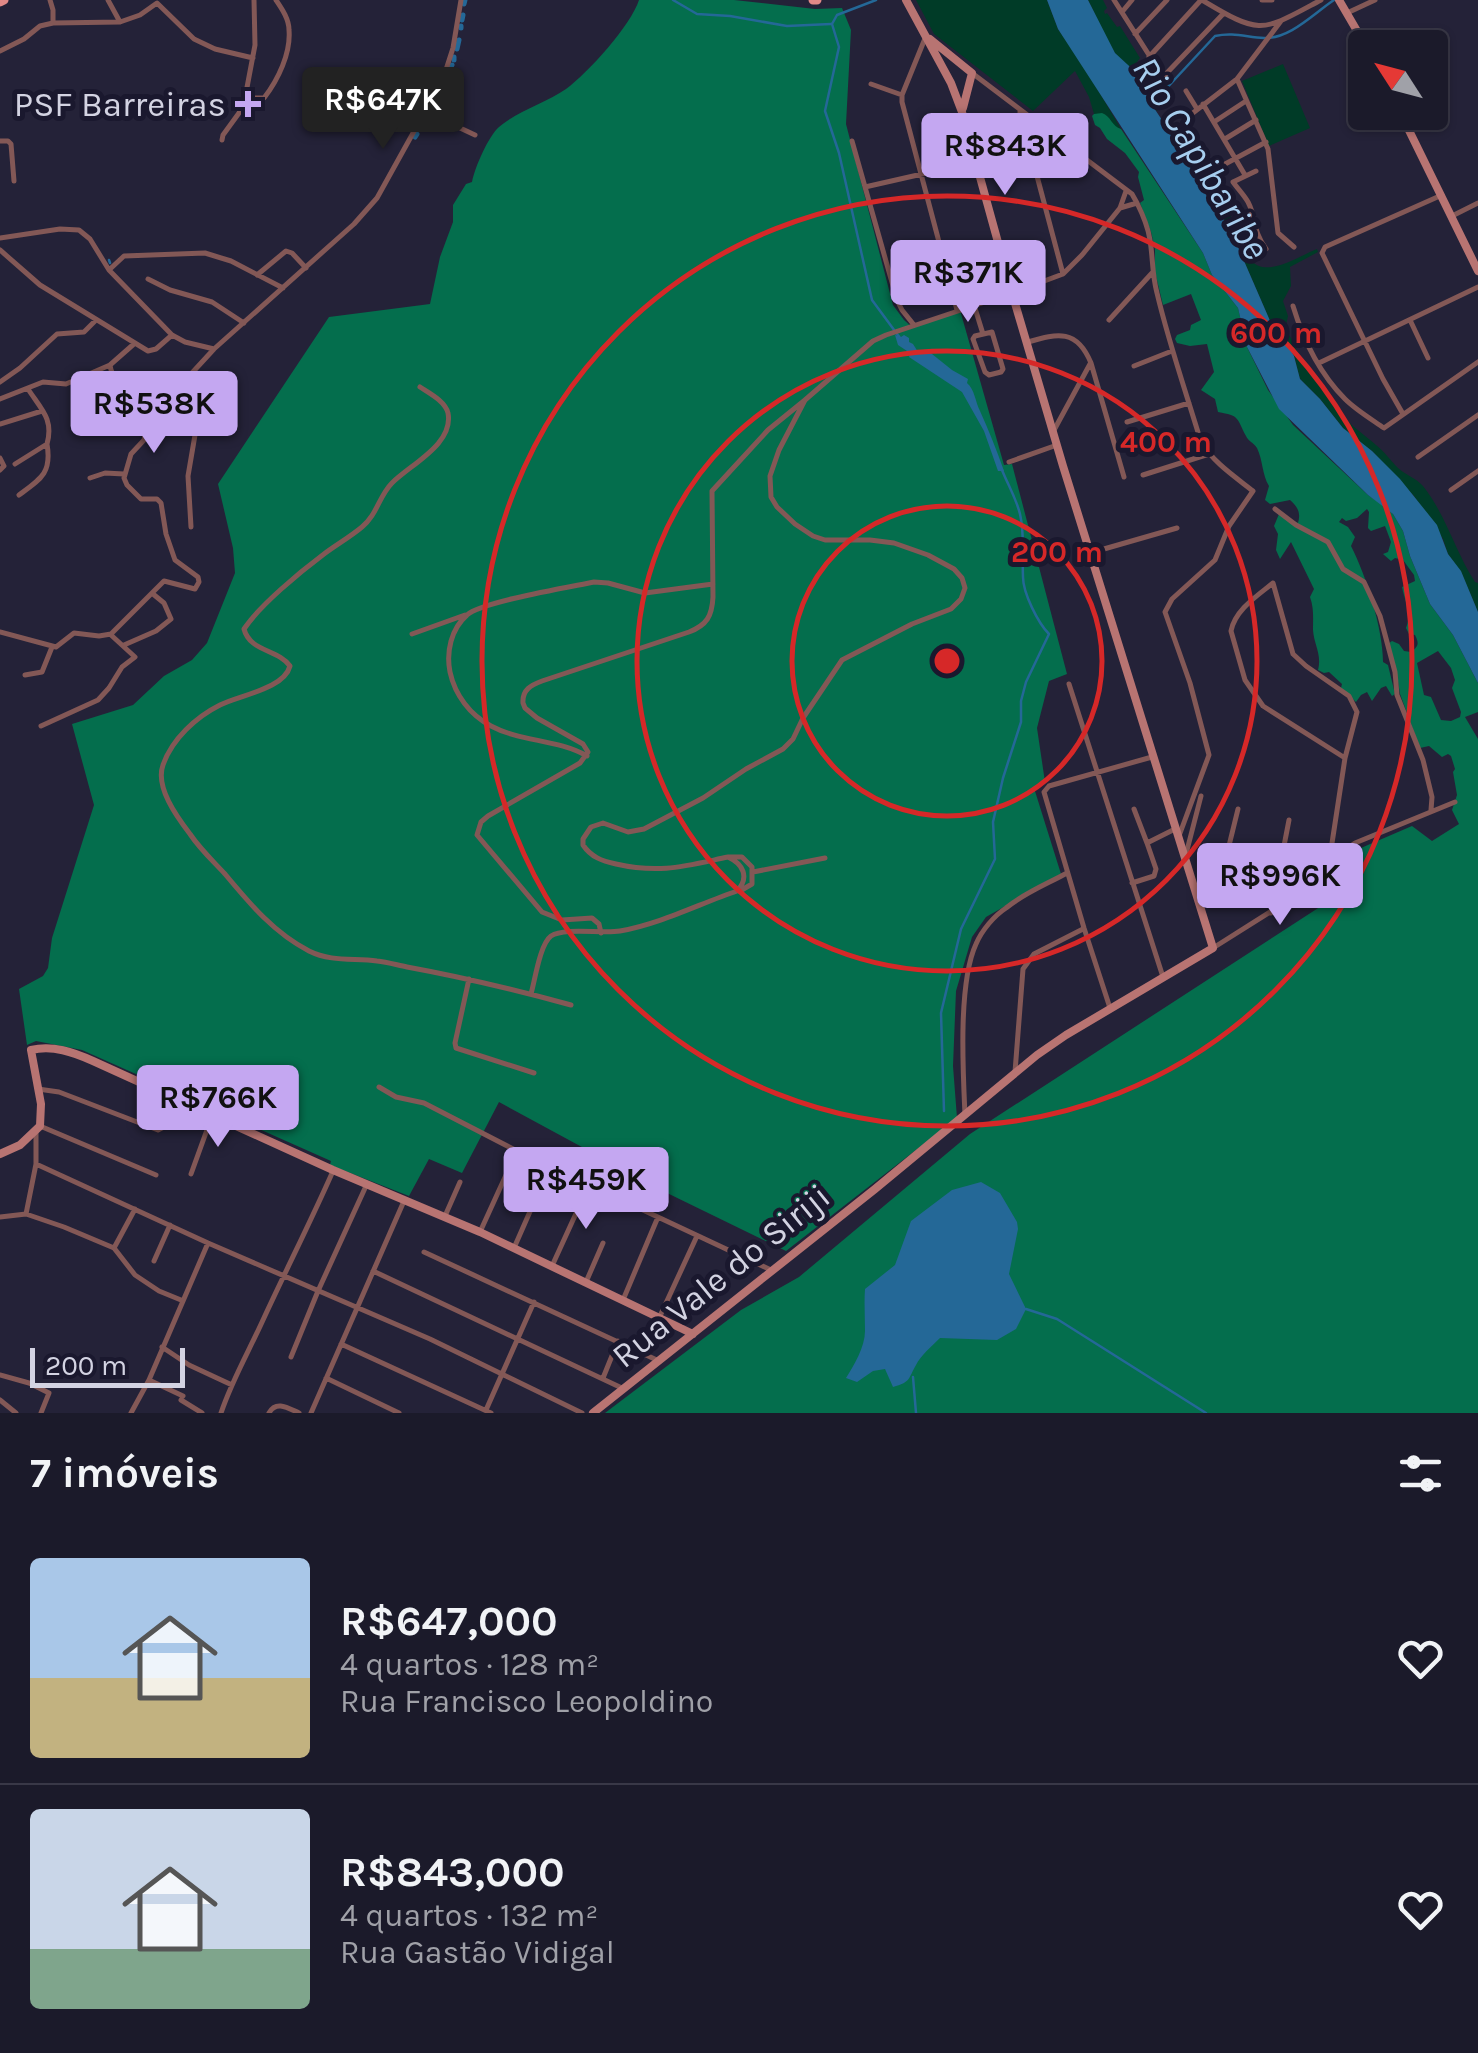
<!DOCTYPE html>
<html lang="pt">
<meta charset="utf-8">
<style>
:root{--surface:#1b1a2a;--page:#242332;--text:#f1f3f6;--muted:#a0a1a8;--line:#393847;--accent:#c4a7f1}
body{margin:0;font-family:Karla,sans-serif;background:var(--page);color:var(--text);height:100vh;display:flex;flex-direction:column;font-size:38px;white-space:nowrap}
*{box-sizing:border-box;margin:0}
p{font-size:32px;color:var(--muted)}
.icon{flex:none;width:55px;height:55px;fill:none;stroke:currentColor;stroke-width:2;stroke-linecap:round;stroke-linejoin:round}
.map{position:relative;height:1413px;overflow:hidden}
.sheet{display:flex;flex-direction:column;background:var(--surface);flex:1}
.sheet>*{flex:none}
.needle{width:65px;rotate:306deg}
.buttons{position:absolute;left:1348px;top:30px;display:grid;gap:20px}
.buttons a{display:grid;place-items:center;width:100px;height:100px;border-radius:10px;background:var(--surface);box-shadow:0 2px 8px #0004,0 0 0 2px var(--line);font-size:50px}
.scale{position:absolute;left:30px;bottom:25px;width:155px;box-sizing:border-box;padding-left:10px;border:5px solid #d3d3e2;border-top:0;font-size:28px;line-height:35px;white-space:nowrap;color:#d3d3e2;-webkit-text-stroke:8px #1a182e;paint-order:stroke}
.price{position:absolute;translate:-50% -85px;padding:0 22px;border-radius:10px;background:var(--accent);color:#111;font-size:32px;line-height:65px;filter:drop-shadow(0 2px 5px #0008)}
.price::after{content:'';position:absolute;left:50%;top:60px;width:30px;height:22px;margin-left:-15px;background:inherit;clip-path:polygon(0 0,100% 0,50% 100%)}
.price.active{background:#222;color:#fff}
ul{padding:0;list-style:none}
li{display:flex;align-items:center;gap:30px;height:250px;padding:0 30px}
li+li{border-top:2px solid var(--line)}
li span{display:grid;place-items:center;flex:none;width:280px;height:200px;border-radius:10px;color:#555}
li>.icon{margin-inline-start:auto}
span .icon{width:120px;height:120px;fill:#fffc;stroke-width:1}
li b{font-size:42px}
h2{display:flex;justify-content:space-between;align-items:center;height:120px;padding:0 30px;font-size:42px}
.map>svg:first-child{display:block}
.green{fill:#003b27}
.forest{fill:#046e4d;fill-rule:evenodd}
.water{fill:#246897}
.lines{fill:none;stroke-linecap:round;stroke-linejoin:round}
.stream{stroke:#246897;stroke-width:2.5}
.canal{stroke:#246897;stroke-width:5}
.street{stroke:#835856;stroke-width:5}
.secondary{stroke:#b87472;stroke-width:8}
.primary{stroke:#e18987;stroke-width:9}
.ring{fill:none;stroke:#d62828;stroke-width:5}
.poi-dot{fill:#c4a7f1;stroke:#1a182e;stroke-width:4}
.labels{text-anchor:middle;dominant-baseline:central;stroke-width:10;stroke-linejoin:round;paint-order:stroke}
.poi-label{font-size:35px;fill:#d3d3e2;stroke:#1a182e;text-anchor:end}
.street-label{font-size:35px;fill:#d3d3e2;stroke:#1a182e}
.water-label{font-size:38px;font-style:italic;fill:#a7ceef;stroke:#1a182e}
.centre{fill:#d62828;stroke:#1a182e;stroke-width:5}
.ring-label{font-size:30px;text-anchor:middle;font-weight:bold;fill:#d62828;stroke:#1a182e;stroke-width:10;stroke-linejoin:round;paint-order:stroke}
</style>
<div class="map">
<svg width="1478" height="1413" viewBox="0 0 1478 1413">
<rect width="100%" height="100%" fill="#242238"/>
<path class="green" d="M916 0H1047L1058 29 1082 63 1121 129C1113 127 1106 117 1094 114L1089 97 1075 71 1033 111 934 34Z
M1088 0H1103L1107 8 1104 11 1105 14 1107 13 1117 27 1120 26 1140 58 1137 62 1147 75 1154 71 1172 91 1157 111C1150 102 1150 91 1144 81 1136 70 1123 63 1114 52 1103 36 1097 17 1088 0Z
M1283 64 1310 128 1269 146 1242 81Z
M1222 204C1233 213 1231 218 1235 231 1237 237 1241 240 1243 245 1246 250 1248 256 1251 260 1266 279 1299 256 1317 249L1318 252 1290 267 1291 286 1283 301 1288 316 1285 330C1293 338 1294 347 1300 356 1313 375 1326 396 1341 414 1351 426 1365 435 1376 445 1385 452 1390 460 1398 468 1406 475 1416 478 1423 486 1446 515 1455 551 1475 582L1478 583V612L1461 572 1448 554 1443 539 1414 496 1372 451 1343 428 1320 399 1300 379 1294 356 1271 323 1238 247 1225 226Z"/>
<path class="forest" d="M639 0H734L815 9 842 8 851 30 846 124 893 305 904 320 913 328 960 310 1004 465 1012 464 1067 674 1049 681 1037 728 1045 782 1034 788 1061 874 986 917 972 937 956 991 953 1066 957 1118 786 1251 665 1192 499 1102 462 1173 429 1159 409 1196 330 1165 331 1161 82 1050 36 1041 27 1045 19 989 43 976 48 968 52 938 94 805 72 724 133 705 164 676 192 660 207 643 235 573 233 548 218 484 329 317 430 304 440 257 453 222V205L466 184 472 182C475 167 488 137 499 127 516 112 547 102 566 89 588 73 631 25 639 0Z
M1102 113C1111 116 1112 127 1121 129L1203 253 1212 275 1238 308 1247 347 1268 390 1293 425 1368 495 1383 505 1393 514 1403 531 1410 556 1430 604 1453 635 1478 683V712L1465 717 1478 739V1413H605L741 1310 799 1277 970 1134 1349 888 1339 868 1347 854 1412 826 1432 841 1459 824 1452 810 1457 795 1453 772 1455 769 1451 756 1448 754 1442 757 1429 746 1420 748 1400 694 1396 669 1388 644 1392 641 1399 644 1404 651 1411 652C1419 646 1419 643 1415 635L1409 634 1406 628C1412 613 1405 602 1402 587L1415 581 1414 575 1403 560 1395 558 1391 561 1383 554 1388 552 1391 542 1385 526 1371 531 1368 528 1369 512 1367 509 1357 518 1346 521 1342 518 1339 522 1348 527 1355 537 1351 546C1366 575 1383 629 1383 662L1388 665 1395 694 1392 696 1386 686 1381 688 1372 701 1367 692 1361 695 1356 702 1341 688 1342 684 1329 672 1324 673 1318 670C1322 654 1314 645 1313 630 1313 618 1314 608 1310 597L1314 589 1291 542 1280 559 1276 550 1278 534 1274 526 1279 514 1298 523C1301 513 1298 507 1290 500L1270 504 1265 500 1269 486C1262 475 1263 460 1257 448 1254 443 1248 441 1246 436 1236 417 1240 416 1218 412L1215 399 1201 390 1214 372 1207 344 1190 346 1177 343 1175 339 1177 335 1190 330 1191 325 1201 320 1191 294 1163 305 1155 272V249L1151 232 1140 203 1144 200 1138 177 1139 172 1125 153 1107 139 1100 128 1095 125 1092 116 1094 114ZM1438 651 1451 668 1455 680 1452 688 1461 712 1460 717 1451 721 1441 720 1431 697 1424 695 1417 663Z"/>
<path class="water" d="M1047 0H1088L1115 53 1140 76 1147 86 1152 95V105L1182 150 1203 191 1208 197 1222 204 1225 226 1238 247 1271 323 1287 343 1294 356 1300 379 1320 399 1343 428 1372 451 1400 479 1437 525 1448 554 1461 571 1478 612V683L1453 635 1430 604 1410 556 1403 531 1393 514 1368 495 1279 409 1247 347 1238 308 1212 275 1203 253 1058 29Z
M895 335 901 337 904 335 909 338V342L913 344 918 352 922 353 927 350 952 370 968 379 967 383C975 390 975 401 980 411 989 431 997 451 1004 471H998L984 431 962 392 909 357 910 353 898 345Z
M981 1182 1000 1193 1017 1222 1018 1229 1009 1274 1026 1309 1016 1329 997 1340 940 1338C932 1346 921 1355 916 1365 908 1379 911 1382 893 1387L885 1369 873 1371 857 1382 846 1378C854 1365 865 1347 865 1331 865 1317 864 1303 865 1289L895 1265 911 1221 952 1190Z"/>
<g class="lines">
<path class="stream" d="M673 0 697 14 730 16 787 26 831 24
M876 0 837 15 832 24 839 47 825 111 839 153 872 300 900 338
M1151 105 1215 36C1233 32 1246 37 1264 38 1290 39 1313 14 1334 0
M109 260 110 263
M944 1111 941 1013 961 929 995 859 993 822 1003 778 1021 722V701L1026 682 1049 634C1038 623 1023 593 1023 577 1022 556 1025 535 1020 514 1016 498 1008 485 1002 470
M1026 1309 1057 1319 1206 1413
M913 1377 916 1413"/>
<path class="canal" d="M464 4 465 0
M462 20 463 15
M461 28V26
M457 49 459 40
M454 60V57
M443 84 452 65
M439 94 442 88
M430 111 431 108
M415 137 417 134"/>
<path class="street" d="M50 0 53 10V23
M108 0 120 22
M1114 0 1163 77 1224 13
M1202 0C1262 36 1261 32 1321 0
M1262 0H1272
M1122 12 1132 0
M1347 13 1375 0
M1135 34 1167 0
M926 36 902 95V102L957 310
M0 51 24 39 40 26 53 23 120 22 140 15 157 3 194 39 215 49 253 58
M1149 57 1201 0
M972 73 1132 194 1137 203
M1237 79 1268 149 1278 233 1294 247
M871 84 902 95
M1186 91 1197 109
M245 98H264C278 80 291 53 289 30 289 19 282 9 276 0
M1203 104 1245 175
M426 112 475 135
M1020 112 1063 274
M1189 116 1237 79 1281 21
M1214 122 1246 101
M1225 139 1256 120
M222 140 223 135 239 113 245 98 255 45 254 0
M0 141H8L11 144 14 181
M852 141 897 300 902 310 914 325
M1214 170 1266 142
M1256 171 1233 182C1238 189 1244 195 1248 202 1257 219 1252 230 1266 249
M865 187 975 162
M1120 208 1137 203C1143 215 1148 227 1150 240 1153 258 1152 275 1157 293 1169 344 1186 392 1201 442 1214 463 1234 476 1253 491L1229 526 1215 560 1172 599 1165 612 1190 683 1209 755 1179 836
M1452 216 1478 203
M0 238 60 229 79 230 90 239 109 270 172 335 185 342 214 349 354 224 377 198 443 79 453 48 461 0
M0 250 40 285 148 351 156 349 172 335
M109 270 124 256 205 253 231 261 283 288
M257 275 286 251 292 253 306 268
M148 279 170 290 212 302 244 323
M974 305 983 334
M1293 306C1303 339 1320 374 1345 399 1356 410 1371 419 1384 428L1478 362
M1109 320 1152 273
M1410 320 1428 358
M992 332 1003 369 1001 372 989 375 985 372 973 339 975 336Z
M1028 342C1058 333 1077 329 1091 363L1124 477
M1319 363 1478 287
M1134 366 1172 351
M0 382 20 368 57 334 84 332 96 320
M420 387C429 393 445 401 448 413 454 444 411 464 392 483 379 496 377 515 362 527 350 537 336 545 324 554 300 572 260 605 244 629 250 652 278 649 290 666 284 689 240 695 220 705 196 717 172 739 163 765 155 787 177 817 190 834 200 849 213 861 225 874 250 904 274 933 309 951 331 962 353 958 377 961 387 962 397 965 407 967 462 977 516 990 571 1005
M0 399 43 382 66 384 110 365
M805 400 873 341 886 335 1012 293 1063 274 1082 255 1120 208 1126 191
M1403 414 1383 379 1322 253 1325 247 1442 195
M1127 422 1189 403
M0 424 42 411
M1053 432 1090 364
M1418 457 1478 415
M0 458 4 466 0 470
M1009 462 1057 445
M15 464 47 444C54 419 41 409 28 389
M1143 475 1209 454
M90 478 105 473 124 474
M1451 490 1478 471
M19 495C41 479 52 473 47 444
M1275 509 1296 525 1328 542 1343 569 1364 582 1380 616 1395 672 1397 695 1423 760 1432 797 1431 810
M191 527 188 476 195 435 192 419 185 402 184 388 191 374 214 349
M1090 553 1177 528
M0 632 56 647 74 633 99 636 111 634 164 581 195 589 199 582 198 577 175 560 166 534 161 503 157 499H141L127 485 124 478 131 454 144 440 150 413 149 406C136 393 112 384 110 365L135 343
M412 634 465 615
M124 645 156 631 171 619 164 603 153 594
M25 675 42 672 52 647
M1069 684 1163 977
M41 726 98 700 109 688 122 667 135 657 111 635
M587 756C557 739 521 742 491 726 470 715 455 695 450 672 446 652 451 629 467 615 481 602 570 587 594 582L608 583 645 593 713 584
M1134 809 1147 843
M729 857H742L752 867V884L740 891
M1185 858 1201 796
M753 872 825 858
M1220 875 1227 880 1236 896 1247 890 1245 877 1223 870
M1327 876 1345 758 1357 712 1349 696 1306 666 1293 654 1273 583C1257 596 1235 610 1231 631L1245 680 1263 706 1345 758
M1132 883 1154 876 1156 869 1147 843 1175 829
M1195 892 1214 882 1223 870 1238 809
M1271 913 1289 820
M1213 948 1327 876 1341 853 1355 843 1455 802
M469 979 455 1043 456 1048 534 1073
M531 994C535 980 540 944 551 936 565 927 602 934 620 931 660 924 699 904 737 891 750 877 743 864 728 857 685 866 660 874 616 864 602 861 591 857 583 845V839L591 827 603 823 628 832 644 829 703 798 746 769 783 749 793 739 803 718 842 660 912 624 951 609 961 599 965 588 962 578 954 569 928 555 894 543 870 540H825L813 536 795 524 777 507 771 497 770 476 779 450 805 400 768 430 712 491 713 597C712 616 707 625 689 632L542 681C531 685 522 690 523 703L525 708 537 718 583 744 588 752 580 763 488 816 481 822 477 835 542 912 562 920 592 918 599 924 601 933
M1110 1008 1084 928 1044 792 1049 786 1152 757
M1015 1072 1023 969 1034 954 1083 929
M379 1087 396 1097 424 1103 517 1151 771 1270
M38 1089 59 1092 158 1130 168 1125 179 1100
M965 1115C963 1071 958 983 976 944 982 930 994 916 1006 908 1024 893 1047 884 1067 873
M40 1126 156 1175
M36 1164 208 1243 430 1339 582 1413
M191 1174 212 1116
M26 1214 64 1227 114 1248 135 1275 159 1291 181 1300
M26 1214 36 1164V1133
M445 1216 460 1182
M0 1217 26 1214
M480 1232 517 1151
M114 1248 135 1209
M514 1248 550 1166
M424 1252 659 1361
M154 1261 170 1225
M552 1266 589 1185
M373 1271 624 1389
M586 1282 603 1243
M623 1300 658 1217
M660 1316 697 1236
M341 1344 491 1413
M162 1347 189 1365 232 1385
M291 1357 318 1291 366 1186
M0 1375 29 1383 49 1393 41 1413
M326 1378 399 1413
M603 1378 618 1341
M149 1380 183 1396
M0 1400 16 1413
M181 1400 202 1413
M486 1410 534 1302
M131 1413 149 1380 208 1243
M221 1413C232 1380 249 1351 263 1320 286 1270 311 1221 333 1171
M269 1413C276 1400 288 1408 299 1413
M311 1413 404 1201"/>
<path class="secondary" d="M1339 0 1367 48
M930 39 972 73 963 108
M1400 112 1478 271
M0 1154 20 1145 40 1126 41 1104 31 1050C53 1045 73 1052 93 1061L333 1170 480 1232 693 1334
M593 1413 875 1189 1037 1055 1066 1035 1213 948 1063 466 1012 293 962 112 951 83 906 0"/>
<path class="primary" d="M813 0H817
M0 2 4 0"/>
</g>
<g class="ring">
<circle cx="947" cy="661" r="155"/>
<circle cx="947" cy="661" r="310"/>
<circle cx="947" cy="661" r="465"/>
</g>
<path class="poi-dot" d="M243 89h10v10h10v10h-10v10h-10v-10h-10v-10h10z"/>
<g class="labels">
<g class="poi-label">
<text x="226" y="104">PSF Barreiras</text>
</g>
<g class="street-label">
<text transform="translate(721 1276) rotate(-39)">Rua Vale do Siriji</text>
</g>
<g class="water-label">
<text transform="translate(1201 158) rotate(59)">Rio Capibaribe</text>
</g>
</g>
<circle cx="947" cy="661" r="15" class="centre"/>
<g class="ring-label">
<text x="1276" y="343">600 m</text>
<text x="1166" y="452">400 m</text>
<text x="1057" y="562">200 m</text>
</g>
</svg>
<div class="buttons">
<a><svg class="needle" viewBox="-14 -14 28 28"><path d="M0-13l5 13h-10z" fill="#e53935"/><path d="M0 13l5-13h-10z" fill="#a0a1a8"/></svg></a>
</div>
<div class="scale">200 m</div>
<b class="price active" style="left:383px;top:152px">R$647K</b>
<b class="price" style="left:1005px;top:198px">R$843K</b>
<b class="price" style="left:968px;top:325px">R$371K</b>
<b class="price" style="left:154px;top:456px">R$538K</b>
<b class="price" style="left:1280px;top:928px">R$996K</b>
<b class="price" style="left:218px;top:1150px">R$766K</b>
<b class="price" style="left:586px;top:1232px">R$459K</b>
</div>
<section class="sheet">
<h2>7 imóveis<svg class="icon" aria-label="filters" viewBox="0 0 24 24"><path d="M4 7h16M4 17h16"/><circle cx="9" cy="7" r="2"/><circle cx="15" cy="17" r="2"/></svg></h2>
<ul>
<li><span style="background:linear-gradient(#a9c7e8 60%,#c2b280 0)"><svg class="icon" aria-label="home" viewBox="0 0 24 24"><path d="M3 11l9-7 9 7M6 9v11h12V9"/></svg></span><div><b>R$647,000</b><p>4 quartos · 128 m²</p><p>Rua Francisco Leopoldino</p></div><svg class="icon" aria-label="heart" viewBox="0 0 24 24"><path d="M12 20l-8-8c-3-5 5-10 8-4 3-6 11-1 8 4z"/></svg></li>
<li><span style="background:linear-gradient(#c9d6e8 70%,#7fa58c 0)"><svg class="icon" aria-label="home" viewBox="0 0 24 24"><path d="M3 11l9-7 9 7M6 9v11h12V9"/></svg></span><div><b>R$843,000</b><p>4 quartos · 132 m²</p><p>Rua Gastão Vidigal</p></div><svg class="icon" aria-label="heart" viewBox="0 0 24 24"><path d="M12 20l-8-8c-3-5 5-10 8-4 3-6 11-1 8 4z"/></svg></li>
</ul>
</section>
